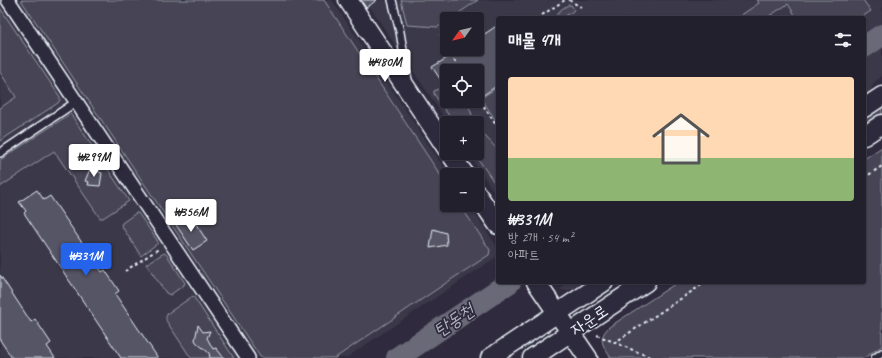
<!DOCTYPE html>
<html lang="ko">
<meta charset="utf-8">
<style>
:root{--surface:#23202e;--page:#2f2d3a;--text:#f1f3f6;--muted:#a3a3aa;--line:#403e4a;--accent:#2563eb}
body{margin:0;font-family:Caveat,"Poor Story",sans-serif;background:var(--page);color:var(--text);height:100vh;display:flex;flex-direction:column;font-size:15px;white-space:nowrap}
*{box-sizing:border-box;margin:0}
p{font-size:13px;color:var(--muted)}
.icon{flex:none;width:22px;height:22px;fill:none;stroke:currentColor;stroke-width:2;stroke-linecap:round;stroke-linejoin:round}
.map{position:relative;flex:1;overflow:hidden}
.details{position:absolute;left:496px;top:16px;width:370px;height:268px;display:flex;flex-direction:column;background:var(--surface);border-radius:4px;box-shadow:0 1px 3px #0004,0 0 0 1px var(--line)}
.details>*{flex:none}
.needle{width:26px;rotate:236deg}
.fabs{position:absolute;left:440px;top:12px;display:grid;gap:8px}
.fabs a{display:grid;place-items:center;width:44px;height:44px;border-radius:4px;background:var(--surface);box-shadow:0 1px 3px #0004,0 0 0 1px var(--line);font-size:20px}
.price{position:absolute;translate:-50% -34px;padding:0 9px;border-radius:4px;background:#fff;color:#222;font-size:13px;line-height:26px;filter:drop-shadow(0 1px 2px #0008)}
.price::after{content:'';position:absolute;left:50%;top:24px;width:12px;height:9px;margin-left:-6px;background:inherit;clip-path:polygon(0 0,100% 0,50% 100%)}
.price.active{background:var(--accent);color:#fff}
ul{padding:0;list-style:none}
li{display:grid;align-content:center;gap:8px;height:212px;padding:0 12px}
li+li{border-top:1px solid var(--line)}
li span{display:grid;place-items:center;height:124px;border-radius:4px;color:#555}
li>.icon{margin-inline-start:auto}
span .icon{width:72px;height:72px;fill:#fffc;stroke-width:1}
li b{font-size:17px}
h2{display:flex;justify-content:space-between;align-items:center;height:48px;padding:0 12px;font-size:17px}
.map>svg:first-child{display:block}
.built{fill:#3b3749;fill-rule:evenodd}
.green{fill:#464455;stroke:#979aa6}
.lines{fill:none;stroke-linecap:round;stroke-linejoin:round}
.river{stroke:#696978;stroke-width:22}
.building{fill:#575565;stroke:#e8f1f8}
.lane-casing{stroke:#e8f1f8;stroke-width:10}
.street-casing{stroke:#e8f1f8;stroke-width:16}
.secondary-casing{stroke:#e8f1f8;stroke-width:21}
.path{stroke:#e8f1f8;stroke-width:2;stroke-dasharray:3 3;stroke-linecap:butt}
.lane{stroke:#2f2a3d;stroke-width:7}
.street{stroke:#2f2a3d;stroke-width:13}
.secondary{stroke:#2f2a3d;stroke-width:18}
.labels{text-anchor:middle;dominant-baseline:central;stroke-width:3.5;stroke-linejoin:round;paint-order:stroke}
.street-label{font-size:17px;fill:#e8f1f8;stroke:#2f2a3d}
.water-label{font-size:18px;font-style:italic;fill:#afb4be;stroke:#2f2a3d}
</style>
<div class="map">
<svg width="882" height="358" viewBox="0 0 882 358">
<rect width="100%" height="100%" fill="#2f2a3d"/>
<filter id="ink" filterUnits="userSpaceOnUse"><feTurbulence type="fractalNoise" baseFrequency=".025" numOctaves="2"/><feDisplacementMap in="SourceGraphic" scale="8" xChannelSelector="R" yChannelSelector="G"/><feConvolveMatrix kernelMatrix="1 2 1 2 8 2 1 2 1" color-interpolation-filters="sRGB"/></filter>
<g filter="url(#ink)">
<path class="built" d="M0 0H332L449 175H447V205H469L498 248V256L346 358H0Z
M365 0H882V76L875 82 869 93 864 96V18H498V198L468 153H477V123H448ZM447 19H477V49H447ZM447 71H477V101H447Z
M561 282H583L573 289 565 291 560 289 564 286Z"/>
<path class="green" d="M21 0H324L447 185V205H460L490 250 489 255 452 279 335 358H261Z
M401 0H478L450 19H447V21L438 27 407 25Z
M757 0H863L871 11 860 18H797L788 4 766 18H737L759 3Z
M568 5H571L574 9 573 11 564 17 565 18H556C557 11 562 9 568 5Z
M0 8 60 97V100L58 103 0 141V108L16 97 0 72Z
M498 87V124L481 98Z
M447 88V101H467L472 115 477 123H454L434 94V91C438 89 440 88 444 90Z
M882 107V114L864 125V119Z
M70 114 72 116 129 201 103 218H100L54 151 0 187V160Z
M477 124 485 136 498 150V188L474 153H477Z
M882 147V346L864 358H611C603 346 597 339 609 327L678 282H864V159Z
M136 213H138L157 240 158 243 141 256 121 225 122 223Z
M164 253 167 255 185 283 184 285 170 295 166 293 146 264Z
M193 296 234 358H191L167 322C165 318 166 316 168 313Z"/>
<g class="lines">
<path class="river" d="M864 47 882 35
M397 358 510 282"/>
</g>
<path class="building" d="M361 0H377L366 8Z
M498 25V85L482 96 477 89V71H447V89L432 67 462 49H477V39Z
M90 169 102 173 100 186 88 185 89 182 85 181Z
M37 190 44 200 50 196 102 272 105 270 119 291 115 294 158 358H121L24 213 26 211 19 202Z
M190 215 207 241 193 250 176 225Z
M433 229 446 233 447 245 430 248Z
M0 275 31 322 35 319 51 343 47 346 55 358H12L0 340Z
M198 325 203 332 210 331 207 338 213 349 216 348 224 358H210L209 353 197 343 195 340Z"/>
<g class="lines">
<defs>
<path id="lane" d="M392 0 400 32 408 80
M0 153 76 102
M875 358 882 353"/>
<path id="street" d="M8 0 248 358"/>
<path id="secondary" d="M348 0 447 149
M864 108 882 96
M864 136 882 124
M450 153 465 175
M477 194 498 225
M536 282 588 358
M490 358 604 282
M532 358 646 282"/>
</defs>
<use href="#lane" class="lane-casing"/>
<use href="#street" class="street-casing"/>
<use href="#secondary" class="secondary-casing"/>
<path class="path" d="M569 0 581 7
M542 15 565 0
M443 29 440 32 441 39 461 71
M477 96 498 128
M864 178 882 166
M125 271 160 248
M597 335 652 358
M614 343 706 282"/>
<use href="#lane" class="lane"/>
<use href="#street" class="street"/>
<use href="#secondary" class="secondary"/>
</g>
</g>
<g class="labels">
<g class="street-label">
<text transform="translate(589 320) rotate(-34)">자운로</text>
</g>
<g class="water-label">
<text transform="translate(454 320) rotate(-34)">탄동천</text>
</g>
</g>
</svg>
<div class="fabs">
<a><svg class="needle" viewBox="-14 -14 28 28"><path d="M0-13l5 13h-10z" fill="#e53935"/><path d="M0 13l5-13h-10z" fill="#a3a3aa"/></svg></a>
<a><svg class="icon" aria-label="locate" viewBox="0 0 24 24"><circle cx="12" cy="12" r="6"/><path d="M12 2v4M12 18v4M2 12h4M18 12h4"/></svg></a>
<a>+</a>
<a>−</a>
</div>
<b class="price" style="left:385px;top:83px">₩480M</b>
<b class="price" style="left:94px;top:178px">₩299M</b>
<b class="price" style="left:191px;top:233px">₩356M</b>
<b class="price active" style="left:86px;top:277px">₩331M</b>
<section class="details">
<h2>매물 4개<svg class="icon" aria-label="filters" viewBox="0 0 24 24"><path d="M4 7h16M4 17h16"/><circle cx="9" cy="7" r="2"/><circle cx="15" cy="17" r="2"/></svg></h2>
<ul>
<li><span style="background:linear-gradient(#ffd9b3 65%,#8fb573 0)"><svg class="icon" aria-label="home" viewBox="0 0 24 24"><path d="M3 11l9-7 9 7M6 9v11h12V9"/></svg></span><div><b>₩331M</b><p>방 2개 · 54 m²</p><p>아파트</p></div></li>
</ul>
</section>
</div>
